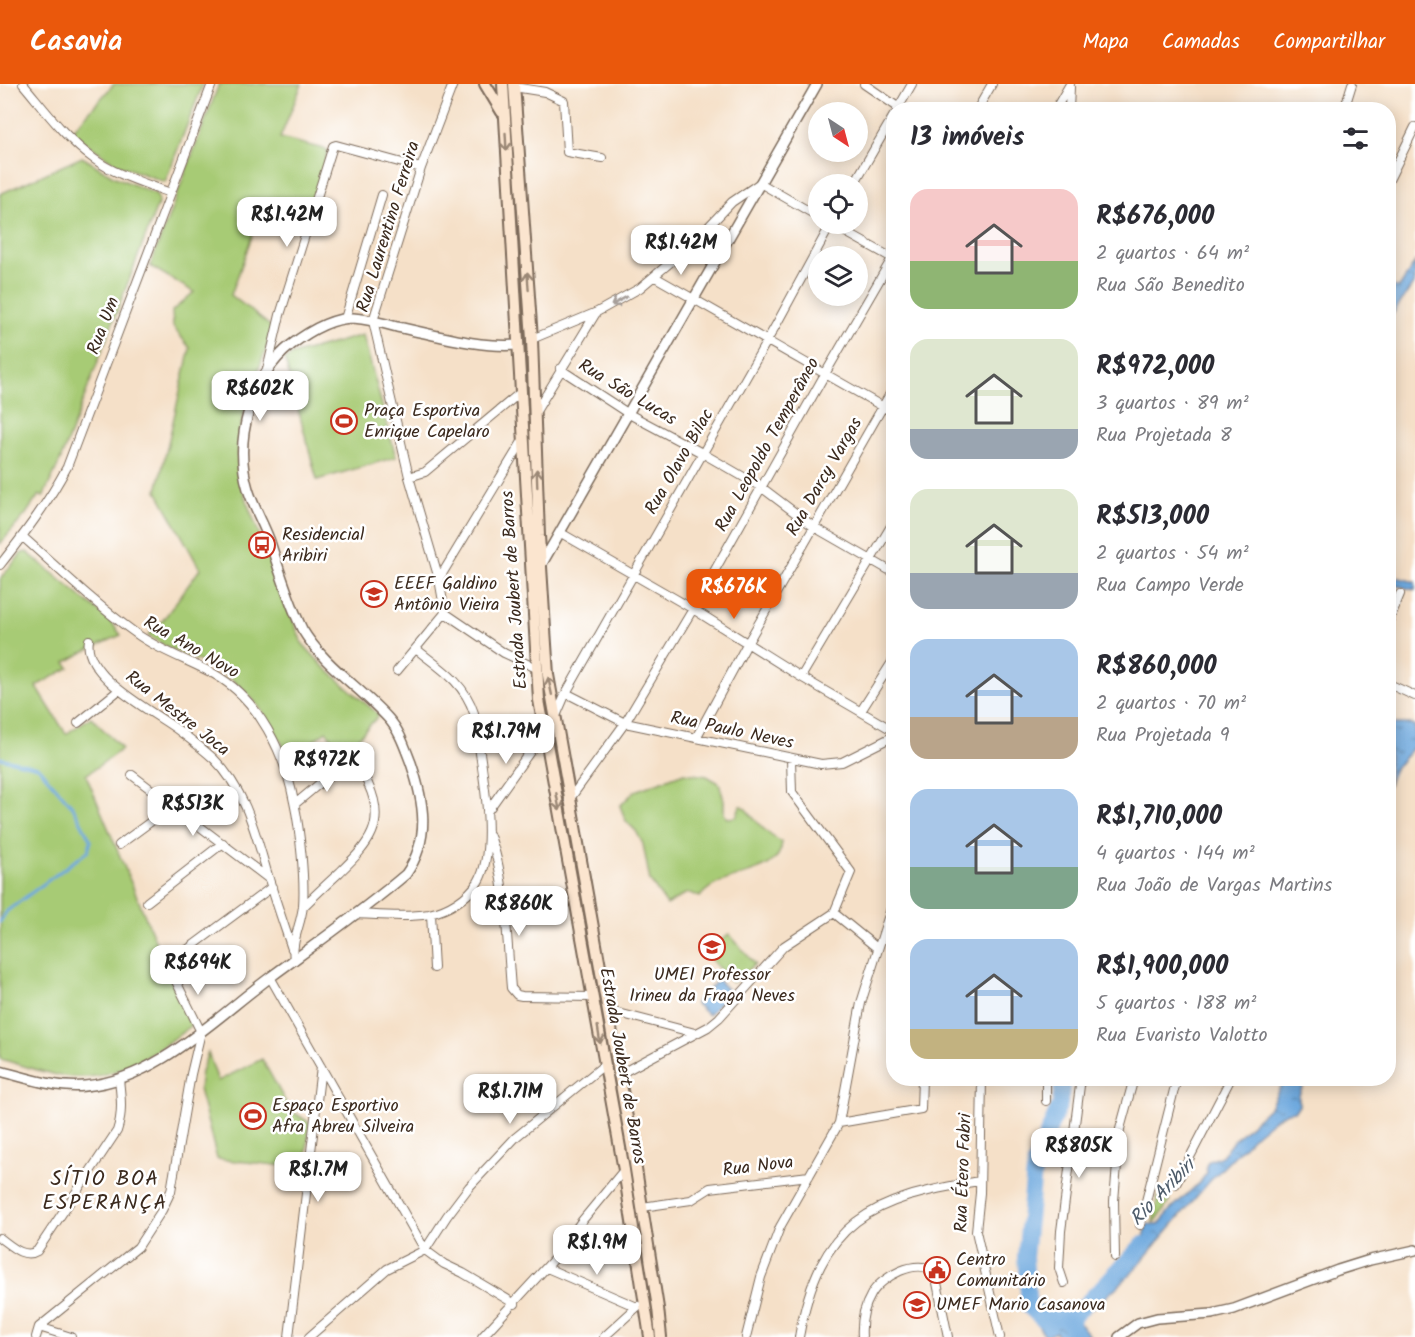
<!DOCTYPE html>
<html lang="pt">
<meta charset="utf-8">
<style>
:root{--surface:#fff;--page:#f2f2f3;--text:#2b2b33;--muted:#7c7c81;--accent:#ea580c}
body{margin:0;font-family:Kalam,sans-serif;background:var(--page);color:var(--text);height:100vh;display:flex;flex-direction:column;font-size:22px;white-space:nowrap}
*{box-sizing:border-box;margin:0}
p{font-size:20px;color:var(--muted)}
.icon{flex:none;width:33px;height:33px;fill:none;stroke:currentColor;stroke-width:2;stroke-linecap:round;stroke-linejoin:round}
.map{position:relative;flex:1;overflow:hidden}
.drawer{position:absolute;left:886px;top:18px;width:510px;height:984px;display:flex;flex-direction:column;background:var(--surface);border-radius:24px;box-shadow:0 3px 15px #0003}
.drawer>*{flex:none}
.needle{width:39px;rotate:144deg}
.buttons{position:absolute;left:808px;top:18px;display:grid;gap:12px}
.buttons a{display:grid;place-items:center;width:60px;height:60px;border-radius:50%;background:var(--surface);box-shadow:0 3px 15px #0003;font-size:30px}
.price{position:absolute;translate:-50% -51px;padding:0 14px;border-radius:12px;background:#fff;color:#222;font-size:20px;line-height:39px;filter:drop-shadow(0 2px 3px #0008)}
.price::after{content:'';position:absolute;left:50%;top:36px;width:18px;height:14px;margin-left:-9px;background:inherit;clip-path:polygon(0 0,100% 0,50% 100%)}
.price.active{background:var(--accent);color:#fff}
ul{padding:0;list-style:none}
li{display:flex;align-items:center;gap:18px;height:150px;padding:0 24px}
li span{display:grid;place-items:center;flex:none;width:168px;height:120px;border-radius:18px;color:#555}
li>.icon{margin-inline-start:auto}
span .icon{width:72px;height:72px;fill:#fffc;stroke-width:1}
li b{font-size:26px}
h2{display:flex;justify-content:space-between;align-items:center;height:72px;padding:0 24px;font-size:26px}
header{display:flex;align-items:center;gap:36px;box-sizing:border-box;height:84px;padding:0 30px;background:var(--accent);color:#fff}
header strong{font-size:28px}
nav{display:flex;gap:33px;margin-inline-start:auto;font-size:21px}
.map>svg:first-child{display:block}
.green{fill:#a7cb74;stroke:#717a49;stroke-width:1.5}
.park{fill:url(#park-tufts);stroke:#717a49;stroke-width:1.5}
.water{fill:url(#water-ripples);stroke:#546a7e;stroke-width:1.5}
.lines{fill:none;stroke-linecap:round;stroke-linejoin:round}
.stream{stroke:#6ea9de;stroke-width:3}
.river{stroke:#6ea9de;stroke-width:16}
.minor-casing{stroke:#7c6a5a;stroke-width:10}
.tertiary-casing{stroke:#7c6a5a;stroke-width:12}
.secondary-casing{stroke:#7c6a5a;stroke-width:14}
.minor{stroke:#fff;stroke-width:8}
.tertiary{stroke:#fff;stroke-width:9}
.secondary{stroke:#fbe5cf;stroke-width:10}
.oneway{stroke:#9b8876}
.oneway2{stroke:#a79f9a}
.labels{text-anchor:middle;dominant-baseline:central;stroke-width:5;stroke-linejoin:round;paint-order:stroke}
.street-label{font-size:18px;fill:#3b2a1e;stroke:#fff}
.poi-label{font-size:18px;fill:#3b2a1e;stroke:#fff;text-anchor:start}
.water-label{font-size:20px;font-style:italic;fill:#4f5d6b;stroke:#fff}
.quarter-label{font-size:21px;letter-spacing:1.5px;fill:#3b2a1e;stroke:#fff}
</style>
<header>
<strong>Casavia</strong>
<nav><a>Mapa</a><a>Camadas</a><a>Compartilhar</a></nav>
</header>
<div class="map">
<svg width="1415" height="1253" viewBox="0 0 1415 1253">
<defs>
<pattern id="park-tufts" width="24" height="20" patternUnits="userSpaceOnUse" patternTransform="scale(1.5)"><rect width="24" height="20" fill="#a7cb74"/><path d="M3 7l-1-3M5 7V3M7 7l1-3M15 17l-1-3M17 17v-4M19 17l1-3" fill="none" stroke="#91ae64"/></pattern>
<pattern id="water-ripples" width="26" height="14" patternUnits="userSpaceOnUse" patternTransform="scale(1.5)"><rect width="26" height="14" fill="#6ea9de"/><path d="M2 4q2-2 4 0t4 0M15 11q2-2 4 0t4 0" fill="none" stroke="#5c8ab3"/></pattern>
</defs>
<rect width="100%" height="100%" fill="#fff"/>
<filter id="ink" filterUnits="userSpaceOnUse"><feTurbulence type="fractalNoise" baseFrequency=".0167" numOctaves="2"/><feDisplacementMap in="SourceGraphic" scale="12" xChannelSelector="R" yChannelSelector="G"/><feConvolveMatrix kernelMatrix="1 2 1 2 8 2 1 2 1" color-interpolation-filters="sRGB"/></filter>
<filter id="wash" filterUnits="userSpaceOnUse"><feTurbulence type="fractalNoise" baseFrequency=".008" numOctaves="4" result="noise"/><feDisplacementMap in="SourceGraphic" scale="24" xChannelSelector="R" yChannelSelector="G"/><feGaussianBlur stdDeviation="1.35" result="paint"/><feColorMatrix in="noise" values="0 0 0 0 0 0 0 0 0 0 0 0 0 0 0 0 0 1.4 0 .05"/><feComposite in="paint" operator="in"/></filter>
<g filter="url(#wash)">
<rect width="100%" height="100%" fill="#f5e0c8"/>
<path class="green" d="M114 0H203L165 98 116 80 71 48Z
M219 0H302L280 54 328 66 307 139 262 124 231 211 274 245C261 281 237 332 238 370 238 386 242 401 246 416L302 559 323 582 379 631 344 669 326 647 290 675C271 636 250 602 210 582 189 572 166 565 148 551L158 543 200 485 157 407 190 264 173 243 172 227 194 208 150 182Z
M82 73 113 92 156 110 159 117 60 377 43 413 39 411 26 430 0 460V110Z
M363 251 396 373 317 396 285 276 292 271Z
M27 468 110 537 121 551 84 568 66 578 69 584 36 602 66 650 91 633 122 665 86 691 191 942C157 967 117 997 71 993 47 991 23 981 0 975V495L22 469Z
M684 689 707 692 719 699 724 716V730L727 734 736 733 740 722H743C755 735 765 750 782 758 780 796 720 785 700 813L691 809 685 810 667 821 650 797 643 760 636 747 626 737 620 722 635 707Z
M729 850 755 880 732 899 706 870Z
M208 969 218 997 262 975 290 1026 310 1039 305 1084 217 1075 199 1005 201 987Z"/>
<path class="park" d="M1158 1112 1170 1117 1157 1136 1153 1138Z"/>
<path class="water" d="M1415 178V197L1389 236 1390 206 1392 202 1399 204Z
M1389 491 1415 498V506L1398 502 1389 503Z
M1394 640H1411L1415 642V662C1403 676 1392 683 1389 702V641Z
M718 896 730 908 708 931 695 919Z
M1284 995H1306L1299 1011V1022L1294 1027 1287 1028 1273 1036 1256 1050 1209 1098 1129 1192 1098 1220 1075 1234 1091 1253H1059L1056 1248 1045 1253 1027 1222 1056 1221 1065 1226 1073 1224 1115 1194 1114 1185 1125 1180 1143 1158 1147 1140 1159 1141 1169 1127 1200 1098 1207 1089 1206 1082 1209 1077 1222 1072 1234 1056 1270 1023Z"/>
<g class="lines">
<path class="stream" d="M0 674 38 683 73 723 91 757 88 767 7 827 0 838"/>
<path class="river" d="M1043 1236 1029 1223 1025 1173 1035 1079 1060 1020 1063 994
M1070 1253 1073 1233 1143 1160"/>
</g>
</g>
<g filter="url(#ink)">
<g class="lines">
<defs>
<path id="minor" d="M23 0C45 26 66 55 94 75 116 91 145 99 170 109
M864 0 902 26
M514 3 545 8 564 17 567 68 602 74
M897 26 912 0
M977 26 992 0
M1055 26 1070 0
M1069 26 1070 3
M1344 26 1352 0
M1389 96 1415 43
M854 100 894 31
M655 193 894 329
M345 235 382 111
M532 255 597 228 640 204 691 161 732 118 760 99 819 133
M560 285 629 330 702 369 761 403 814 443 894 489
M267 286 280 231 333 62 336 61 421 84
M535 329 596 229
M409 393 425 388 521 308
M561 449 693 525 801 593 894 647
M23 453C59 485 95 520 134 548 158 566 188 576 214 590 259 615 285 670 294 718 300 745 305 796 303 822 301 841 291 857 294 876
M0 481C25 449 48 419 67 383L212 0
M439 495 523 356
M445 529 504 569 536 584
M1389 537 1400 510
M89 556C82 592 154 628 178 646 190 655 203 665 214 675 247 708 256 752 269 795 276 818 284 841 292 865
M397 587 445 529 439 495 409 393 373 237 421 84 453 0
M801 593 894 437
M1389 600 1415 612
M566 609 625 639 821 680 842 678 894 652
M861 627 894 575
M556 632 566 609 776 241 831 140 894 175
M78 639 119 606
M696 654 747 560 894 303
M132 691 269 795
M569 716 625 639 693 525 825 290 894 171
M295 720 348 676C359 678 364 691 368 700 387 740 369 760 340 788 328 799 315 811 303 823
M487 728 544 648
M489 750C506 790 507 859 511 904L517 911 522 912 593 913
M119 761 172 722
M147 818 223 759
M834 829 877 864
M356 830C380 831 405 834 429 830 448 826 468 814 478 798 500 761 479 671 474 629 464 598 440 584 416 565
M431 830 434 884
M270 893 425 1166 444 1180 463 1189 515 1220
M607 926 695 949
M618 991 708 943 719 934 784 862 834 829 851 788 792 708 791 675
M982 994 980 1109 976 1147 1000 1253
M1046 994V1017
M839 1039 921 1025 922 994
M1176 1100 1231 994
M642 1123 691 1116 710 1104 809 1092
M1140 1141 1177 994
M0 1154C11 1162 24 1175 37 1167L117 1047C123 1029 121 1013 119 995
M1115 1173 1114 1117 1120 1045 1134 994
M547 1184 637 1223
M1064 1199 1059 1184 1061 1147 1081 994
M39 1243 71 1253
M36 1253 39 1243 138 1163 162 1126 171 1107 191 990 201 948 171 887 172 877 272 803
M289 1253 321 983
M309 1253 387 1185 425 1166 447 1132 469 1103 516 1053 604 981
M482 1253 555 1174 581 1138 624 1086
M604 1253 638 1222
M746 1253 761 1193 780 1143 839 1039 861 919 894 815
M799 1253C820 1136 870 1115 979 1097
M862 1253C861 1239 864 1223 871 1211 880 1193 919 1172 935 1189L948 1253"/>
<path id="tertiary" d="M540 483 817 0
M0 987C27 994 58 1005 85 1002 157 996 216 933 272 892 317 859 364 826 406 790 431 754 424 718 411 679 405 664 400 647 388 634 360 603 324 582 302 545 288 516 279 485 269 455 263 439 253 422 248 405 233 356 251 293 291 261 308 248 330 234 353 234 367 235 383 239 397 243 437 251 477 264 518 261
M1119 1253 1138 1239 1157 1234 1212 1230 1234 1225 1338 1186 1370 1176 1415 1166"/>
<path id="secondary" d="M485 0 502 28
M503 0 539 616 624 1086 650 1253
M514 0 532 255 539 452 548 591 635 1079 658 1224 661 1253"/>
</defs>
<use href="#minor" class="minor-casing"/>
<use href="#tertiary" class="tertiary-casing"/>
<use href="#secondary" class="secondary-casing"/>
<use href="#minor" class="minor"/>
<use href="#tertiary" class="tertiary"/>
<use href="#secondary" class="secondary"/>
</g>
<defs><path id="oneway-shaft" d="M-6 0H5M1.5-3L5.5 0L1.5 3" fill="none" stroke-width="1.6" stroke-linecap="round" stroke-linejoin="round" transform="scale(1.5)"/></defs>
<g class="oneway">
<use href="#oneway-shaft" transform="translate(506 58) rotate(87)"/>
<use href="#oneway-shaft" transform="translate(528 197) rotate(-94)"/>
<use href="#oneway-shaft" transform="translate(537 394) rotate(-92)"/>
<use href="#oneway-shaft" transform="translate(550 602) rotate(-102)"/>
<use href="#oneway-shaft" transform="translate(558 718) rotate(79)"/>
<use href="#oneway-shaft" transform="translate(599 951) rotate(81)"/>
</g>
<use class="oneway2" href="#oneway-shaft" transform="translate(619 217) rotate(151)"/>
</g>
<defs>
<symbol id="stadium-ring" viewBox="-11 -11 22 22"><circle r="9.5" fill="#fff" stroke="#c8321e" stroke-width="1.5"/><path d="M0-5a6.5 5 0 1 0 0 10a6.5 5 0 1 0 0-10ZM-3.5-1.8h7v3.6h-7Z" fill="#c8321e"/></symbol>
<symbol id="bus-ring" viewBox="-11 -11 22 22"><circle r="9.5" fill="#fff" stroke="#c8321e" stroke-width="1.5"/><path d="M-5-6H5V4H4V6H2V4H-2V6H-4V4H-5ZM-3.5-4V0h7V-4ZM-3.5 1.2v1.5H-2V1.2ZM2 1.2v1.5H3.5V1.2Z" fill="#c8321e"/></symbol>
<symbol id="school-ring" viewBox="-11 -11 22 22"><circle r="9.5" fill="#fff" stroke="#c8321e" stroke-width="1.5"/><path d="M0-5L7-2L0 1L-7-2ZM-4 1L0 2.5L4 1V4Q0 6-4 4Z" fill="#c8321e"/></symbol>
<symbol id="civic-ring" viewBox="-11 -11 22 22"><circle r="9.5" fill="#fff" stroke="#c8321e" stroke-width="1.5"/><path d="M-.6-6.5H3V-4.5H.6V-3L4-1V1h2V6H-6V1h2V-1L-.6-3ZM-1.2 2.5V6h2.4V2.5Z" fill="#c8321e"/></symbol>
</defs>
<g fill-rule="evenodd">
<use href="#stadium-ring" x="329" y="322" width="30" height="30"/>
<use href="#bus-ring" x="247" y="446" width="30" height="30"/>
<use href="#school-ring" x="359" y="495" width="30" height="30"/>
<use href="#school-ring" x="697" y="848" width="30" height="30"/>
<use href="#stadium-ring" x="238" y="1017" width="30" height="30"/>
<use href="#civic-ring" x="922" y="1171" width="30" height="30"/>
<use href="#school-ring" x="902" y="1206" width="30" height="30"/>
</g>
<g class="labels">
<g class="street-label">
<text transform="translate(389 143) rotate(-73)">Rua Laurentino Ferreira</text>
<text transform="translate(104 242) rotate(-69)">Rua Um</text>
<text transform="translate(627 309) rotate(31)">Rua São Lucas</text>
<text transform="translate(768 361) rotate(-61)">Rua Leopoldo Temperâneo</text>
<text transform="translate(680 378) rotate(-60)">Rua Olavo Bilac</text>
<text transform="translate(825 393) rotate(-60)">Rua Darcy Vargas</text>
<text transform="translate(515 506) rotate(-94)">Estrada Joubert de Barros</text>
<text transform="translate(191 564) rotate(30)">Rua Ano Novo</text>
<text transform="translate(177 630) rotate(38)">Rua Mestre Joca</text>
<text transform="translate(732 647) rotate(12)">Rua Paulo Neves</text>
<text transform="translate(622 982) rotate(80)">Estrada Joubert de Barros</text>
<text transform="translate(758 1083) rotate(-7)">Rua Nova</text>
<text transform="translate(964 1089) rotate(-88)">Rua Étero Fabri</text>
</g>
<g class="poi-label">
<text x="364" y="327">Praça Esportiva<tspan x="364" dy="21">Enrique Capelaro</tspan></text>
<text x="282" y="451">Residencial<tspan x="282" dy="21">Aribiri</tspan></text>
<text x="394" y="500">EEEF Galdino<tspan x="394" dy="21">Antônio Vieira</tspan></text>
<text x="712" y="891" text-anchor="middle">UMEI Professor<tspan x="712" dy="21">Irineu da Fraga Neves</tspan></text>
<text x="272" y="1022">Espaço Esportivo<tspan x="272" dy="21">Afra Abreu Silveira</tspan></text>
<text x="956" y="1176">Centro<tspan x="956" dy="21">Comunitário</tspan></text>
<text x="936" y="1221">UMEF Mario Casanova</text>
</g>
<g class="water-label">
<text transform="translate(1163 1109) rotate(-46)">Rio Aribiri</text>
</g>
<g class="quarter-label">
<text x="105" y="1095">SÍTIO BOA<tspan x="105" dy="24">ESPERANÇA</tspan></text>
</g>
</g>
</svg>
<div class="buttons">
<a><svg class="needle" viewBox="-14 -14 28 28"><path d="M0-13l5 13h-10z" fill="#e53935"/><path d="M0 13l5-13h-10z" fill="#7c7c81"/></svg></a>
<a><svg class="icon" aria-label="locate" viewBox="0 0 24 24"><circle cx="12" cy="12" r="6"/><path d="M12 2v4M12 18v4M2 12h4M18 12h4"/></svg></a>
<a><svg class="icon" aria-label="layers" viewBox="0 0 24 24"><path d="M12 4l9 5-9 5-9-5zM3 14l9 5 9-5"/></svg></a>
</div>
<b class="price" style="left:287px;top:164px">R$1.42M</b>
<b class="price" style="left:681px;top:192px">R$1.42M</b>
<b class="price" style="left:260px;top:338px">R$602K</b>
<b class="price active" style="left:734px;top:536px">R$676K</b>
<b class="price" style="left:506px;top:681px">R$1.79M</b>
<b class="price" style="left:327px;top:709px">R$972K</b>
<b class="price" style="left:193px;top:753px">R$513K</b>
<b class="price" style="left:519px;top:853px">R$860K</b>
<b class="price" style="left:198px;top:912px">R$694K</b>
<b class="price" style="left:510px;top:1041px">R$1.71M</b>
<b class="price" style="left:1079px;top:1095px">R$805K</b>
<b class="price" style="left:318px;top:1119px">R$1.7M</b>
<b class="price" style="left:597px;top:1192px">R$1.9M</b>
<section class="drawer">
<h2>13 imóveis<svg class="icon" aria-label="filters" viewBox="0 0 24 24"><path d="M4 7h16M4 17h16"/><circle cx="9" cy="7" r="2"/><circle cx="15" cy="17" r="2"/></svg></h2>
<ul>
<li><span style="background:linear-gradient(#f6c9c9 60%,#8fb573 0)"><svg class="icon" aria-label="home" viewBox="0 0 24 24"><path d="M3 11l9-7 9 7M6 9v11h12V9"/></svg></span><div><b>R$676,000</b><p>2 quartos · 64 m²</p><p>Rua São Benedito</p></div></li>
<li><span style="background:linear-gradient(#dfe7d0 75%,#9aa5b1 0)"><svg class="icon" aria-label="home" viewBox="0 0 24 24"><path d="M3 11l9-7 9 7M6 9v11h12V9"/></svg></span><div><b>R$972,000</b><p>3 quartos · 89 m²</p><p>Rua Projetada 8</p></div></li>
<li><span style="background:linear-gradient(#dfe7d0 70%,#9aa5b1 0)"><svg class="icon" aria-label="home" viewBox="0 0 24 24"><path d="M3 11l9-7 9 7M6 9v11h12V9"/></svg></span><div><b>R$513,000</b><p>2 quartos · 54 m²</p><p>Rua Campo Verde</p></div></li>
<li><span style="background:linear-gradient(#a9c7e8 65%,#b9a48a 0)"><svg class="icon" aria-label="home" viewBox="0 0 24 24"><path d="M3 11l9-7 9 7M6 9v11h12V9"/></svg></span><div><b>R$860,000</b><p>2 quartos · 70 m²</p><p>Rua Projetada 9</p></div></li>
<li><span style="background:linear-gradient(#a9c7e8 65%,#7fa58c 0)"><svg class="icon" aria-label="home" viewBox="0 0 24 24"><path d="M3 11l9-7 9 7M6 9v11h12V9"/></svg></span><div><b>R$1,710,000</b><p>4 quartos · 144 m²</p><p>Rua João de Vargas Martins</p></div></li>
<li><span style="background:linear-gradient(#a9c7e8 75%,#c2b280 0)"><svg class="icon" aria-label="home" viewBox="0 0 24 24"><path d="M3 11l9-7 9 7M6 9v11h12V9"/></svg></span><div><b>R$1,900,000</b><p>5 quartos · 188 m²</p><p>Rua Evaristo Valotto</p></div></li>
</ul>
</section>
</div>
